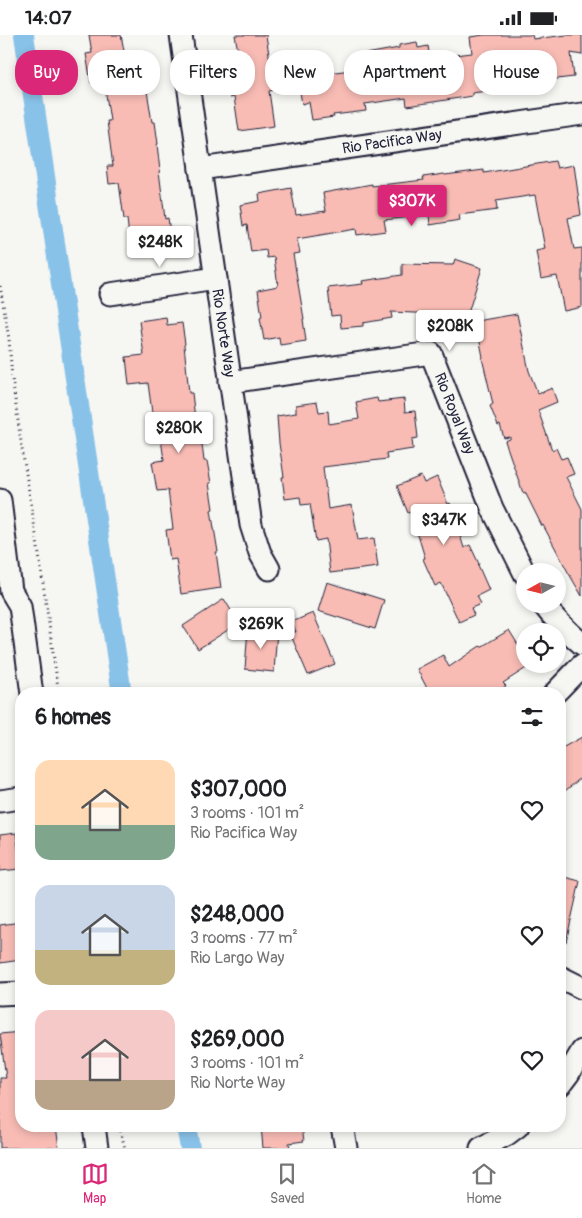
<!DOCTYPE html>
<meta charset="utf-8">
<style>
:root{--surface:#fff;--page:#f2f2f2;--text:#202124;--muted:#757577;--line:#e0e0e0;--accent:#db2777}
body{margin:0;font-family:Pangolin,sans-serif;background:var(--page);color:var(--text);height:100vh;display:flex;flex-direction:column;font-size:19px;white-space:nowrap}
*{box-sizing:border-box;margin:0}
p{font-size:16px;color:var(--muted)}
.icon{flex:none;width:28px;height:28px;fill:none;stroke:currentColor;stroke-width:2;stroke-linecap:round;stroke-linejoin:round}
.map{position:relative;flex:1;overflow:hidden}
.sheet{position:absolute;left:15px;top:652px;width:551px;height:445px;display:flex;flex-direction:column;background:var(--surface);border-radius:20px;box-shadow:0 2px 8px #0003}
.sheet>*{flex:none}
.top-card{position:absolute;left:15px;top:15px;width:552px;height:45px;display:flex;gap:10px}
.needle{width:32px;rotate:262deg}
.buttons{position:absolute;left:516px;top:528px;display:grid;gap:10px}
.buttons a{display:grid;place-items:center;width:50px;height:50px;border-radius:50%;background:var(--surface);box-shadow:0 2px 8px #0003;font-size:25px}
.price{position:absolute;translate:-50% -42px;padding:0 11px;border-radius:5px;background:#fff;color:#222;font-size:16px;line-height:32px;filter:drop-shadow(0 1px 2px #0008)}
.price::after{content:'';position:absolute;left:50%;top:30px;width:15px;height:11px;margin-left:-8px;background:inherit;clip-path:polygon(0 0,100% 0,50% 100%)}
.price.current{background:var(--accent);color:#fff}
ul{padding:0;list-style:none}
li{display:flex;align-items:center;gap:15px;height:125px;padding:0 20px}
li span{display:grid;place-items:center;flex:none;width:140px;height:100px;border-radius:15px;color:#555}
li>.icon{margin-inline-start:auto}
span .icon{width:60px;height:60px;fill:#fffc;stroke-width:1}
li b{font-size:21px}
h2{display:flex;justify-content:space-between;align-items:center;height:60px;padding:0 20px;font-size:21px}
.chip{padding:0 18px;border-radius:20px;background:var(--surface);box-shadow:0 2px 8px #0003;font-size:18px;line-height:45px}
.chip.current{background:var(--accent);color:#fff}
.status{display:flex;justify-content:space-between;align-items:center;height:35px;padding:0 25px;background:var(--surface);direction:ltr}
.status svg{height:14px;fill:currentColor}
.tab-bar{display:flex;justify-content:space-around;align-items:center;height:70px;border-top:1px solid var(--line);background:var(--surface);font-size:14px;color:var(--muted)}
.tab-bar a{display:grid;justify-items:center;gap:2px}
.tab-bar .current{color:var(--accent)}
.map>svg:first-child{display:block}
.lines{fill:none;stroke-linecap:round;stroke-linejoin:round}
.canal{stroke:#89c2e8;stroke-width:20}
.building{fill:#f8bcb5;stroke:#22223b}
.street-casing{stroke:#22223b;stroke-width:25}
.path{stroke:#22223b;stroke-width:3;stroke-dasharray:1 4;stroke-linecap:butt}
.street{stroke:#f6f6f2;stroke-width:21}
.labels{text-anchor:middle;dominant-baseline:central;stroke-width:4;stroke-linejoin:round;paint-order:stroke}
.street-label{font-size:15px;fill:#22223b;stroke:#f6f6f2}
</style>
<div class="status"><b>14:07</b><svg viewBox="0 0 49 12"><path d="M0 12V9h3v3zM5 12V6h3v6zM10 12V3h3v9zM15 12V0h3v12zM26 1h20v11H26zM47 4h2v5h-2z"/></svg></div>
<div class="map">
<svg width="582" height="1113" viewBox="0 0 582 1113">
<rect width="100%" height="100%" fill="#f6f6f2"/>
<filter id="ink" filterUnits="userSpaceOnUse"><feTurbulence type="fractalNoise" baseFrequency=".02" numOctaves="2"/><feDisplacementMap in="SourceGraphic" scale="10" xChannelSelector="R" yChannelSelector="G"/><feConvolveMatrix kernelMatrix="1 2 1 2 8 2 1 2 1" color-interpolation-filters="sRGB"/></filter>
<g filter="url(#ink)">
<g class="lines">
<path class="canal" d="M24 0 122 659
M186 1091 190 1113"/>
</g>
<path class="building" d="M89 0H121L125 21 141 18 152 87H155L158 109H157L160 136H159L165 184 168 183 171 205 156 207 157 216 131 219 127 184H124L119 148 109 149 107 131H113L107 86H110L104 46 91 48 86 19 92 18Z
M235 0H266L270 26H273L274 33 308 28 307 23 324 20 327 38 368 33 366 19 399 13V10L417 7 418 13 428 11 430 23 472 18 470 2 484 0H532L533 4 567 0H582V20L571 18 574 42 540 46 541 53 519 56V52L472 58V61L407 71 406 63 365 69 366 76 333 80 334 82 312 85 309 67 302 69 299 51 269 56 274 91 239 96 234 62 230 63 227 41 242 38Z
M555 126 557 133 574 130 581 180 568 183 574 214 582 213V272L564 276 557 241 541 244 536 216 545 214 535 160 496 166 497 175 459 180 460 185 430 190 429 180 384 185 386 196 357 200 356 194 297 204 300 218 293 219 304 284H303L306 306 280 310 279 302 264 305 260 283 262 282 258 255 278 251 274 222 267 223 266 215 251 217 247 190 243 191 240 170 260 166 259 159 291 153 296 180 326 176 323 158 372 149V151L424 145 423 142 444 139 445 140 484 135V138Z
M455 224 482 233 465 288 517 279 529 336 538 359 552 353 557 367 538 375 552 415 556 413 561 424 567 422 574 439 566 442 582 474V561L568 537 543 490 542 491 525 457 523 458 505 406 510 404V402L504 403 500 390 498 391 490 371 493 369 482 323 483 322 478 297 436 284 438 279 391 277 392 283 363 288V291L341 293 340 280 331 281 328 253 363 249 362 246 402 240V229L453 230Z
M166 282 167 290 182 288 185 309 184 310 189 358H192L195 384H199L204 426H207L211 448H209L213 474 211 475 218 517H216L221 553 181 559 176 524 170 525 166 495 173 494 168 455 157 456 152 427 164 425 158 384 153 385 148 348 129 350 126 322 144 320 139 286Z
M377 363 378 367 404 364 405 377 415 376 418 403 412 404 413 414 386 418 387 424 323 432 328 474 352 470 358 505 374 503 378 532 330 538 326 504 316 506 310 469 301 470 300 462 285 464 282 442H284L279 408 277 381 296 378V370L317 367 319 377 328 376 329 389 359 384 356 367Z
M421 441 424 448 437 442 448 469 450 468 464 513 470 510 479 529 478 530 489 555 477 561 481 569 471 573 474 580 459 587 441 548 435 551 423 524 425 523 411 477 408 478 397 451Z
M327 547 384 565 375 594 318 576Z
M224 564 239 588 198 614 183 591Z
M313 578 335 629 308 640 289 596 296 597 292 587Z
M248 593 277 595 274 637 245 634Z
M509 595 525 621V629H530L531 630 503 648 506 651 494 659H430L417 634 443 620 449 632 480 611 481 612Z
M582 702V742L560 760V714Z
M16 798 21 834 0 836V800Z
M560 841 580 846 566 907 560 906Z
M21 887V925L0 928V890Z
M21 997V1091H56L59 1113H0V1043H6L0 999Z
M261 1091H302L304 1106 289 1108 290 1113H263Z"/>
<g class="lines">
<defs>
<g id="street">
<path id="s1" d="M181 0 251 490 260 518 269 534"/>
<path id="s2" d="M200 134 582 79"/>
<path d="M110 259 216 243"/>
<path id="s3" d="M230 347 431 318 492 473 525 539"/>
<path d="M0 465 11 556 20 571 32 659"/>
<path d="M543 569C554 584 568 597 582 609"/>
<path d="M554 659 582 630"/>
<path d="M0 766 21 763"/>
<path d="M560 942 582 953"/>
<path d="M0 959 21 958"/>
<path d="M560 1050 569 1038 582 1016"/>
<path d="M94 1091 97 1113"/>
<path d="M342 1091 346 1113"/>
<path d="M481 1113 506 1100 518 1091"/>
</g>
</defs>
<use href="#street" class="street-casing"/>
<path class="path" d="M0 251 9 304 12 343 22 414 37 506 59 659
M119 1091 125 1113"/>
<use href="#street" class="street"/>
</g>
</g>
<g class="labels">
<g class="street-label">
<text stroke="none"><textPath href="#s2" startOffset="194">Rio Pacifica Way</textPath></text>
<text stroke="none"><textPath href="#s1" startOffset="301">Rio Norte Way</textPath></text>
<text stroke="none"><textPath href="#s3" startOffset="268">Rio Royal Way</textPath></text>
</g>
</g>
</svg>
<div class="buttons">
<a><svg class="needle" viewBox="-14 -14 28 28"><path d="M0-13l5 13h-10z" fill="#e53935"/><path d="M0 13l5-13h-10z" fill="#757577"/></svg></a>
<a><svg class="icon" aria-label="locate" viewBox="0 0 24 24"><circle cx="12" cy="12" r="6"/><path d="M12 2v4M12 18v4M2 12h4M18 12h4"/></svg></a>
</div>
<b class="price current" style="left:412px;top:192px">$307K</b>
<b class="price" style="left:160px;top:233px">$248K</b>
<b class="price" style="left:450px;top:317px">$208K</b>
<b class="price" style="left:179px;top:419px">$280K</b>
<b class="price" style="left:444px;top:511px">$347K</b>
<b class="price" style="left:261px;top:615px">$269K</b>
<div class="top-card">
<a class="chip current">Buy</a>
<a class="chip">Rent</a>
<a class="chip">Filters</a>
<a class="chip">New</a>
<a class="chip">Apartment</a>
<a class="chip">House</a>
</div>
<section class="sheet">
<h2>6 homes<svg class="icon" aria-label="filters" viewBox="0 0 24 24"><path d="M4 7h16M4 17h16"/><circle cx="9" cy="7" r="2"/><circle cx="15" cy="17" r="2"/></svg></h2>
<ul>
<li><span style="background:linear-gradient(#ffd9b3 65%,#7fa58c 0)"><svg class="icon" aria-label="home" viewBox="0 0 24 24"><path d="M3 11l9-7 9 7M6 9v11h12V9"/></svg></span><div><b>$307,000</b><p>3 rooms · 101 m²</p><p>Rio Pacifica Way</p></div><svg class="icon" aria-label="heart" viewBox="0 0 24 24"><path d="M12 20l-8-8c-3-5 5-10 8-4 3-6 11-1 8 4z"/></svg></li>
<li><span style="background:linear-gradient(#c9d6e8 65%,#c2b280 0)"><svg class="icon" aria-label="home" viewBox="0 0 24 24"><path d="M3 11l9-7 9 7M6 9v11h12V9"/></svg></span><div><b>$248,000</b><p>3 rooms · 77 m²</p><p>Rio Largo Way</p></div><svg class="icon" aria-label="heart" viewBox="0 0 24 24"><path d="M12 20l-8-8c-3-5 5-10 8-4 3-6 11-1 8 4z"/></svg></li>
<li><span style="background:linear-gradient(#f6c9c9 70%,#b9a48a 0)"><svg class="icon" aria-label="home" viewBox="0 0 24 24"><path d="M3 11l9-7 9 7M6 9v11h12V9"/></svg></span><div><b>$269,000</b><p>3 rooms · 101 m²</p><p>Rio Norte Way</p></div><svg class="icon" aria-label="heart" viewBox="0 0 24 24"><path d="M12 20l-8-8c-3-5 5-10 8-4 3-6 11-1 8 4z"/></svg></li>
</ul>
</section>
</div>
<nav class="tab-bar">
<a class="current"><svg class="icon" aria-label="map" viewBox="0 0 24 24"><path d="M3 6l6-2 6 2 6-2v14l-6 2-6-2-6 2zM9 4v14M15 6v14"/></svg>Map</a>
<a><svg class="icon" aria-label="saved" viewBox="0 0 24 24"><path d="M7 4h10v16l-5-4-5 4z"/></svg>Saved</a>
<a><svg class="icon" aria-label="home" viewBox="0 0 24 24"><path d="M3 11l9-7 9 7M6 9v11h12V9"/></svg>Home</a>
</nav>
